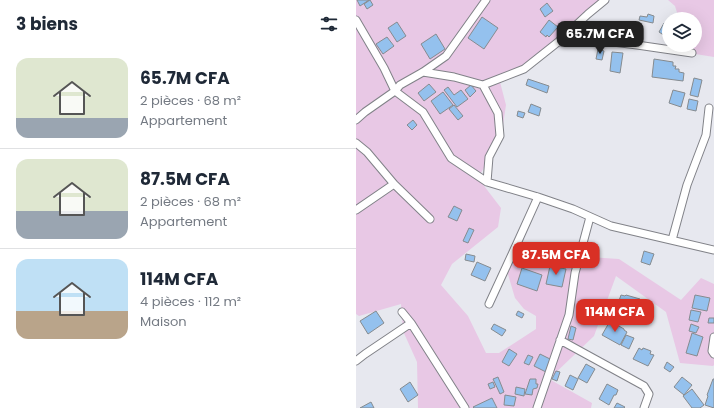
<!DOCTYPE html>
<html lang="fr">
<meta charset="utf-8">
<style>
:root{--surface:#fff;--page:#f2f2f3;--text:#1f2937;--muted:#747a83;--line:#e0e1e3;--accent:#d93025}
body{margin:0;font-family:Poppins,sans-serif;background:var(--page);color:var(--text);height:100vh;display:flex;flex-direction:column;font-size:15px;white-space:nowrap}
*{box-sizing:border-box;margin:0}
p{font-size:13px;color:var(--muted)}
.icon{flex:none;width:22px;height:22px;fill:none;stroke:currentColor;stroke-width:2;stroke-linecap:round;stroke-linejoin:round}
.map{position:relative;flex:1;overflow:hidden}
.sheet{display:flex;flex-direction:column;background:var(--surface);width:356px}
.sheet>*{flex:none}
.tools{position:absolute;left:306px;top:12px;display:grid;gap:8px}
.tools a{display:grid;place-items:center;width:40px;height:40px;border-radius:50%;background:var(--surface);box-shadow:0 4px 16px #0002;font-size:20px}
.price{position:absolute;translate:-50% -34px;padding:0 9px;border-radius:8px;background:var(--accent);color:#fff;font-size:13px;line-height:26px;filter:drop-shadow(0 1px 2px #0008)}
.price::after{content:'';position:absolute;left:50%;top:24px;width:12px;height:9px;margin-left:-6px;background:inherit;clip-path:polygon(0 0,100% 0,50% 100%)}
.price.current{background:#222;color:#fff}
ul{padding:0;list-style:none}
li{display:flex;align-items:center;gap:12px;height:100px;padding:0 16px}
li+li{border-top:1px solid var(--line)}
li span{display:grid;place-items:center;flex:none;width:112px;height:80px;border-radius:12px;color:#555}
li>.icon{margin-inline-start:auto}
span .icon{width:48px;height:48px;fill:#fffc;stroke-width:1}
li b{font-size:17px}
h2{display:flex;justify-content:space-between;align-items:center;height:48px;padding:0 16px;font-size:17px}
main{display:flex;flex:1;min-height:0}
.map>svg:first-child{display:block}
.green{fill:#e8c8e5}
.building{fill:#94c1ee;stroke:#868b8f}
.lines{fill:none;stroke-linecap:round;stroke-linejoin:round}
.minor-casing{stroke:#818288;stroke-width:9}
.minor{stroke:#fff;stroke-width:7}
</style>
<main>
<section class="sheet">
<h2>3 biens<svg class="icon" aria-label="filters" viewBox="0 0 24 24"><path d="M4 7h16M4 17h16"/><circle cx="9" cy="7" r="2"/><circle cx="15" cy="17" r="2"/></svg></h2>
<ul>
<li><span style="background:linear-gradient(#dfe7d0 75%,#9aa5b1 0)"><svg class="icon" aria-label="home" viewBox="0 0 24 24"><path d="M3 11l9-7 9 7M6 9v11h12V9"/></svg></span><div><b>65.7M CFA</b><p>2 pièces · 68 m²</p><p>Appartement</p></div></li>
<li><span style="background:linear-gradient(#dfe7d0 65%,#9aa5b1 0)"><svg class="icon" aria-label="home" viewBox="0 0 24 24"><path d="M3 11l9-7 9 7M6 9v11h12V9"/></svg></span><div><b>87.5M CFA</b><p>2 pièces · 68 m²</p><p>Appartement</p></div></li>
<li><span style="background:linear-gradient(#bfe0f5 65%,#b9a48a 0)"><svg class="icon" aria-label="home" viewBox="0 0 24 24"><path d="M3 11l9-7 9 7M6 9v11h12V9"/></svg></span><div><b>114M CFA</b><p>4 pièces · 112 m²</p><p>Maison</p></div></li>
</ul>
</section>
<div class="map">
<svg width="358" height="408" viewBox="0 0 358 408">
<rect width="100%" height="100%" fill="#e7e8ef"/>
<path class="green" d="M0 0H253V2L240 8 211 35 144 82 150 105 145 138 122 178 145 208 142 227 96 264 85 285 112 316 130 353H143L180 329V316L168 309 159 298 151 271 155 260 178 255 220 252 233 257 263 259 325 300 345 278 358 284V365L357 366 324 363 310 312 260 276 238 336 193 379 236 403 235 408H62L61 362 47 331 45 304 3 316 0 314Z
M312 0H358V57L333 53 330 45H339V19H323L319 6Z"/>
<path class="building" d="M1 0H13L4 6Z
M14 0 17 5 11 9 8 4Z
M191 3 197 11 189 17 184 9Z
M292 14 298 16 297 23 283 20 284 16 291 17Z
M126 17 142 28 128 49 112 38Z
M193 20 202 27 193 37 191 35 190 37 184 32Z
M41 22 50 36 41 42 32 28Z
M308 23 313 26V36L312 38 303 32Z
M80 34 89 49 74 59 65 44Z
M31 37 38 46 27 54 20 44Z
M242 49 248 51 246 60 240 59Z
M256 52 267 53 264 73 254 71Z
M298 59 317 62V66H320L319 69H323V72L328 73 327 81 296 77Z
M338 78 346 80 342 97 334 95Z
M172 79 193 86 191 93 170 85Z
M73 84 80 92 68 101 62 93Z
M115 85 120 91 114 97 109 90Z
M92 87 98 95 105 90 112 99 101 107 88 90Z
M317 90 329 93 325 107 313 103Z
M87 92 97 105 84 114 75 101Z
M333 99 342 101 340 111 331 109Z
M175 104 185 108 183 116 172 112Z
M98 105 107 116 102 120 93 109Z
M162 111 169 113 167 118 161 116Z
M57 120 61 125 56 130 51 125Z
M98 206 106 210 101 221 92 217Z
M113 228 118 230 112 243 107 241Z
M288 251 298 254 294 265 285 262Z
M110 254 119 256 118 262 109 260Z
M121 262 135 268 129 281 115 275Z
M199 262 206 263 205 266 198 265Z
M194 266 210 269 206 287 190 284Z
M166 268 186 275 181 291 161 284Z
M265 295 269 296 270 295 284 299 282 305 278 304 277 309H279L277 317 268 315 267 317 258 315Z
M339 295 354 298 351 311 336 308Z
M335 310 345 312 342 322 333 320Z
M20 311 28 323 12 334 4 321Z
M162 311 168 314 166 318 160 315Z
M353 318H358V323H352Z
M254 321 268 329V330L271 332 264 345 246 335Z
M138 324 150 330 146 336 135 329Z
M335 324 343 327 340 333 333 331Z
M215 326 220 328 217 340 212 339Z
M336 333 347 337 341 356 330 353Z
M270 335 278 338 273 349 265 345Z
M283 348 286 350 287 348 295 351 294 354 298 355 292 366 277 359Z
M153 349 161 354 153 366 146 362Z
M184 354 196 360 190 372 178 366Z
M172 355 177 357 173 365 168 363Z
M311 362 318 367 314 372 308 368Z
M230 364 239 369 231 383 222 378Z
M200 371 204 372 201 381 196 379Z
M214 375 222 379 217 390 209 386Z
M142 377 148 392 144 394 137 379Z
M326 377 336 385 328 395 318 387Z
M174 379H180V384H182L181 388 177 389 176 395 169 394Z
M357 379H358V408L349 405 352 396 351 395Z
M54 382 62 395 52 402 44 389Z
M137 382 139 387 134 389 132 384Z
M251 384 262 390 260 395H258L253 405 243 399Z
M160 387 169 389 168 396 159 394Z
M336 389 348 405 344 408H336L327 396Z
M149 395 160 397 158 406 148 405Z
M136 398 141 408H118L117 407Z
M15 402 18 408H4Z
M261 403 269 407 268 408H258Z"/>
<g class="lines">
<defs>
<path id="minor" d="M0 20 28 68 39 91 67 112 95 158 131 182 182 197 217 209 255 226 358 250
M203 42 225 38 281 45 336 53
M67 72 98 77 127 85 168 69 202 42 232 14 249 0
M127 85 142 113 144 136 133 157 131 182
M0 120 9 112 39 91 44 85 67 72 90 56 130 0
M0 143 11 152 38 184 74 219
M0 210 38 184
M316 240 331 185 350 135 353 108
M133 304 163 239 182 197
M46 312 55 323 109 408
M358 337 356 351 358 354
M204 340 288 386 293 394 288 408
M0 361 9 354 55 323
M181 408 213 315 219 273 234 217"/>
</defs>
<use href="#minor" class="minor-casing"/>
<use href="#minor" class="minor"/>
</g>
</svg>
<div class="tools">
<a><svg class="icon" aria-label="layers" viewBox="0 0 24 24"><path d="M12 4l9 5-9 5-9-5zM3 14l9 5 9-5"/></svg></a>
</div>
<b class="price current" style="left:244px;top:55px">65.7M CFA</b>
<b class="price" style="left:200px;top:276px">87.5M CFA</b>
<b class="price" style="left:259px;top:333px">114M CFA</b>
</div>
</main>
